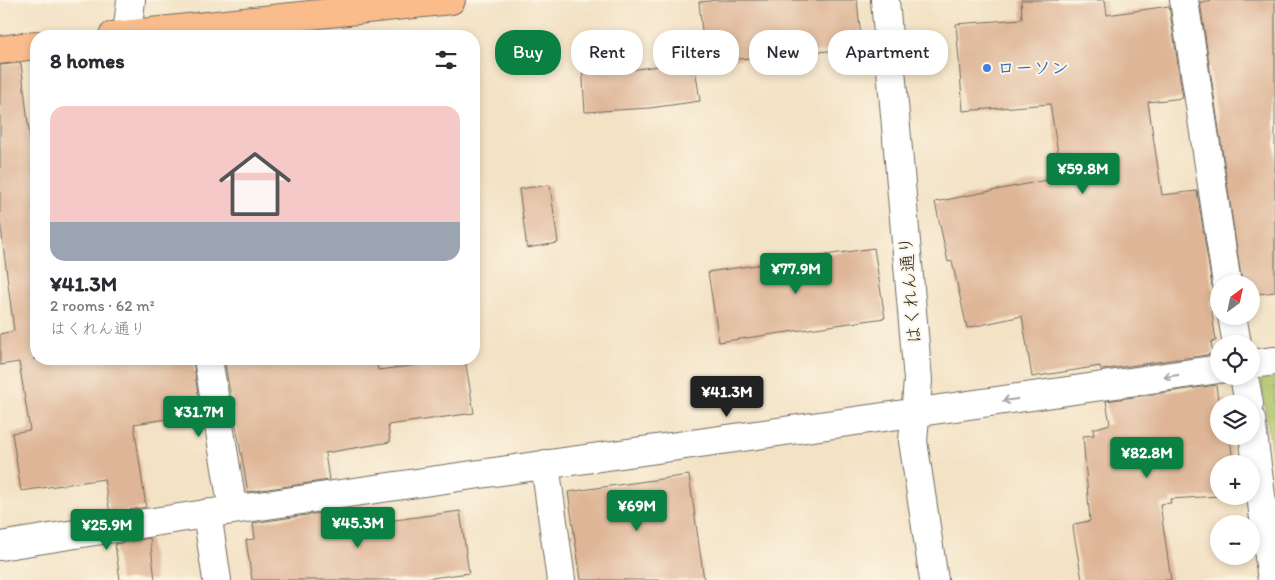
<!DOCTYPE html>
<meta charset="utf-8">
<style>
:root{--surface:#fff;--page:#f2f2f3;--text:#2b2b33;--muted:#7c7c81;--line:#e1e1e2;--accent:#0b8043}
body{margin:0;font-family:Itim,"Klee One",sans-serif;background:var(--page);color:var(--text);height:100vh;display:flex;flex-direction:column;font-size:19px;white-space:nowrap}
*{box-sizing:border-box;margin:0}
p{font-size:16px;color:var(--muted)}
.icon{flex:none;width:28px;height:28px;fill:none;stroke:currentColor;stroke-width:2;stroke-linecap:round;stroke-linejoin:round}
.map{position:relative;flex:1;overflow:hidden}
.drawer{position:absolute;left:30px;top:30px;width:450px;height:335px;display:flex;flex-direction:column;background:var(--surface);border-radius:20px;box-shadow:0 2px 8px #0003}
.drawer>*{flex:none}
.guide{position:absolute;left:495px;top:30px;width:475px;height:45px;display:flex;gap:10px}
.needle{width:32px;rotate:33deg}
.controls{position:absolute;left:1210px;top:275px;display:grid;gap:10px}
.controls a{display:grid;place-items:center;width:50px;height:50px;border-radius:50%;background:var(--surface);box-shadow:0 2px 8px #0003;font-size:25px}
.price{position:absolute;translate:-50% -42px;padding:0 11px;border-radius:5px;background:var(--accent);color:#fff;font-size:16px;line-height:32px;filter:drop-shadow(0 1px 2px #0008)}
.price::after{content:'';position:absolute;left:50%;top:30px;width:15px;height:11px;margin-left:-8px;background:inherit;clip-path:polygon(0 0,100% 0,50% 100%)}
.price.current{background:#222;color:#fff}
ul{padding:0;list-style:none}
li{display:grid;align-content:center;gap:10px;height:265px;padding:0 20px}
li+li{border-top:1px solid var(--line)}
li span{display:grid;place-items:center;height:155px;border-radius:15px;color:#555}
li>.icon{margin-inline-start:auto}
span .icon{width:90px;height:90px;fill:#fffc;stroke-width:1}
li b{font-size:21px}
h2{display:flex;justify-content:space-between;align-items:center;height:60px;padding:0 20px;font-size:21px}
.pill{padding:0 18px;border-radius:20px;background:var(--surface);box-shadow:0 2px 8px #0003;font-size:18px;line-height:45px}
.pill.current{background:var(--accent);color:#fff}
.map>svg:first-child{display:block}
.green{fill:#aec56a;stroke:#6c784a}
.building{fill:#deb596}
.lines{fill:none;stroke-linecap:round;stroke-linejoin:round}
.minor-casing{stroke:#716b61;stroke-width:30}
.tertiary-casing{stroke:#716b61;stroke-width:30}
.primary-casing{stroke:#716b61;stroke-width:30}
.minor{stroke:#fff;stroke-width:28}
.tertiary{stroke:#fff;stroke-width:28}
.primary{stroke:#fabc8b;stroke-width:28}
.oneway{stroke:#a0a0a0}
.shop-dot{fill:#3f7fe0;stroke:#fcf5e5;stroke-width:2}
.labels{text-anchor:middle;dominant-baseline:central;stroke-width:4;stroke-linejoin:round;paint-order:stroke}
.shop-label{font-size:18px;font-weight:bold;fill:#366cbe;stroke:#fcf5e5;text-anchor:start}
.street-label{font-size:18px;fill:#2b2b2b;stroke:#fcf5e5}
</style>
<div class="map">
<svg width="1275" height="580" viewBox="0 0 1275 580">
<rect width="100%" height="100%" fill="#fcf5e5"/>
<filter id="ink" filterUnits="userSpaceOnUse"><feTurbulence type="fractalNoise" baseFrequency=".02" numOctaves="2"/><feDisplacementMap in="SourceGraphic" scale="10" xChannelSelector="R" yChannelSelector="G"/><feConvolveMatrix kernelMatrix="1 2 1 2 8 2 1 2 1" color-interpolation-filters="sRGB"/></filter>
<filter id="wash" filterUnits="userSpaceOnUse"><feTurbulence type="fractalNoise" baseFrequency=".0096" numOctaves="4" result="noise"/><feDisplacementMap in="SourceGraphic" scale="20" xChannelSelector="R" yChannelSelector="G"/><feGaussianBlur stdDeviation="1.12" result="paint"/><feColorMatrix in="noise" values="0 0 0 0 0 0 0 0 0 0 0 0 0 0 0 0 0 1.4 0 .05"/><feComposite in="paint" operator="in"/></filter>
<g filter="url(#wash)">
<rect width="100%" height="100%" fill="#f3e2c4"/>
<path class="green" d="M1275 378V473L1261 380Z"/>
<g id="blocks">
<path class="building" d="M718 0H857L862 48 705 62 699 2Z
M1021 0H1105L1107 15 1169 6 1183 98 1148 102 1162 195 1197 191 1212 286 1219 297V299L1210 300 1216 341 1211 342 1213 354 1101 370 1100 366 1032 377 1022 316 967 328 952 261 948 262 935 202 1062 177 1050 104 963 111 956 24 1022 19Z
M1213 0H1275V292L1251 295V284H1242L1200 2Z
M694 61 700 101 650 108 585 112 582 65 622 63 623 71Z
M21 63 30 140H36V358L33 359H193L201 414 134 424 146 507 110 513 104 479 21 491 12 433 30 430 19 362 0 365V334L14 331 0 220V65Z
M550 185 558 243 527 248 519 189Z
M874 248 885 318 719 342 708 272Z
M224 359H376L378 370 465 359 474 413 388 425 390 442 325 453 329 480 248 492Z
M1216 385 1218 401 1226 400V404H1219V436H1230L1233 464H1219V496L1170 499 1171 503 1160 504 1171 580H1082L1073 528 1074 524 1090 521 1083 436 1094 435 1093 429 1110 424 1106 401Z
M689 475 704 580H581L568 492Z
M334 511 337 528 460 511 469 573 417 580H252L246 540 255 539 253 523Z
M150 538 155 580H120L115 544Z"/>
</g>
</g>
<g filter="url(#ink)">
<use href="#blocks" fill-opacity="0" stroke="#716b61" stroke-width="1"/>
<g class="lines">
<defs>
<path id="minor" d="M1184 0 1227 284
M127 35 131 0
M1232 316 1237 344
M208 359 233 510
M1251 364 1275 361
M1244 376 1249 404
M1251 419 1272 580
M545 464 561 580
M207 513 217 580
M0 546C405 481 813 429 1219 369"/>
<path id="tertiary" d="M885 0 918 380 913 441 934 580"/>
<path id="primary" d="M113 36 451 0
M0 50 36 45"/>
</defs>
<use href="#minor" class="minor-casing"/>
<use href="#tertiary" class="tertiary-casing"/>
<use href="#primary" class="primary-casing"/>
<use href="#minor" class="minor"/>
<use href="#tertiary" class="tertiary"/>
<use href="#primary" class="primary"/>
</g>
<defs><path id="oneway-shaft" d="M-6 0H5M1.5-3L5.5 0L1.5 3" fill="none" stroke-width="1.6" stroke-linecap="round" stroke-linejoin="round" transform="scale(1.25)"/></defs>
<g class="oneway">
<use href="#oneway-shaft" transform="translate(1171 376) rotate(172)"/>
<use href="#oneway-shaft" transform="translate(1010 400) rotate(172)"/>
</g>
</g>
<circle class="shop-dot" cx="987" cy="68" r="5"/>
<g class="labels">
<g class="shop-label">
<text x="997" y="68">ローソン</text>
</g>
<g class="street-label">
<text transform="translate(910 290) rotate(-95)">はくれん通り</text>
</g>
</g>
</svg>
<div class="controls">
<a><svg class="needle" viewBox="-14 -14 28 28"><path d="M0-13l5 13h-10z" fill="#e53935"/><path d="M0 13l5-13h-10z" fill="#7c7c81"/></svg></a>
<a><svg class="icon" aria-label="locate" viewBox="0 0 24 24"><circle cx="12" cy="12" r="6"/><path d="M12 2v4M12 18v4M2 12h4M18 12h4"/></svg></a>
<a><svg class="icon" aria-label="layers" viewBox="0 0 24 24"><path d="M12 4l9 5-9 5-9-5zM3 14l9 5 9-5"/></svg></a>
<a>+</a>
<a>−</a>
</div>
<b class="price" style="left:1083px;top:195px">¥59.8M</b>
<b class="price" style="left:796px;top:295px">¥77.9M</b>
<b class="price current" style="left:727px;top:418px">¥41.3M</b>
<b class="price" style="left:199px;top:438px">¥31.7M</b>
<b class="price" style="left:1147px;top:479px">¥82.8M</b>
<b class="price" style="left:637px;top:532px">¥69M</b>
<b class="price" style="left:358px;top:549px">¥45.3M</b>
<b class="price" style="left:107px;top:551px">¥25.9M</b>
<div class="guide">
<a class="pill current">Buy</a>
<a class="pill">Rent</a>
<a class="pill">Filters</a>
<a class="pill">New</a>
<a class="pill">Apartment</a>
</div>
<section class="drawer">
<h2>8 homes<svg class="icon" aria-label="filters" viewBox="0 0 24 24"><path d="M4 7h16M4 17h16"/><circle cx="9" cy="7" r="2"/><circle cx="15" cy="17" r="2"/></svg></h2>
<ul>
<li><span style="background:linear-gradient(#f6c9c9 75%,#9aa5b1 0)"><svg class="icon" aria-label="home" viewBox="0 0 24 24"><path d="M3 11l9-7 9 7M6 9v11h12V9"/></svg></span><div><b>¥41.3M</b><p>2 rooms · 62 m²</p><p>はくれん通り</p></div></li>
</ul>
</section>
</div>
